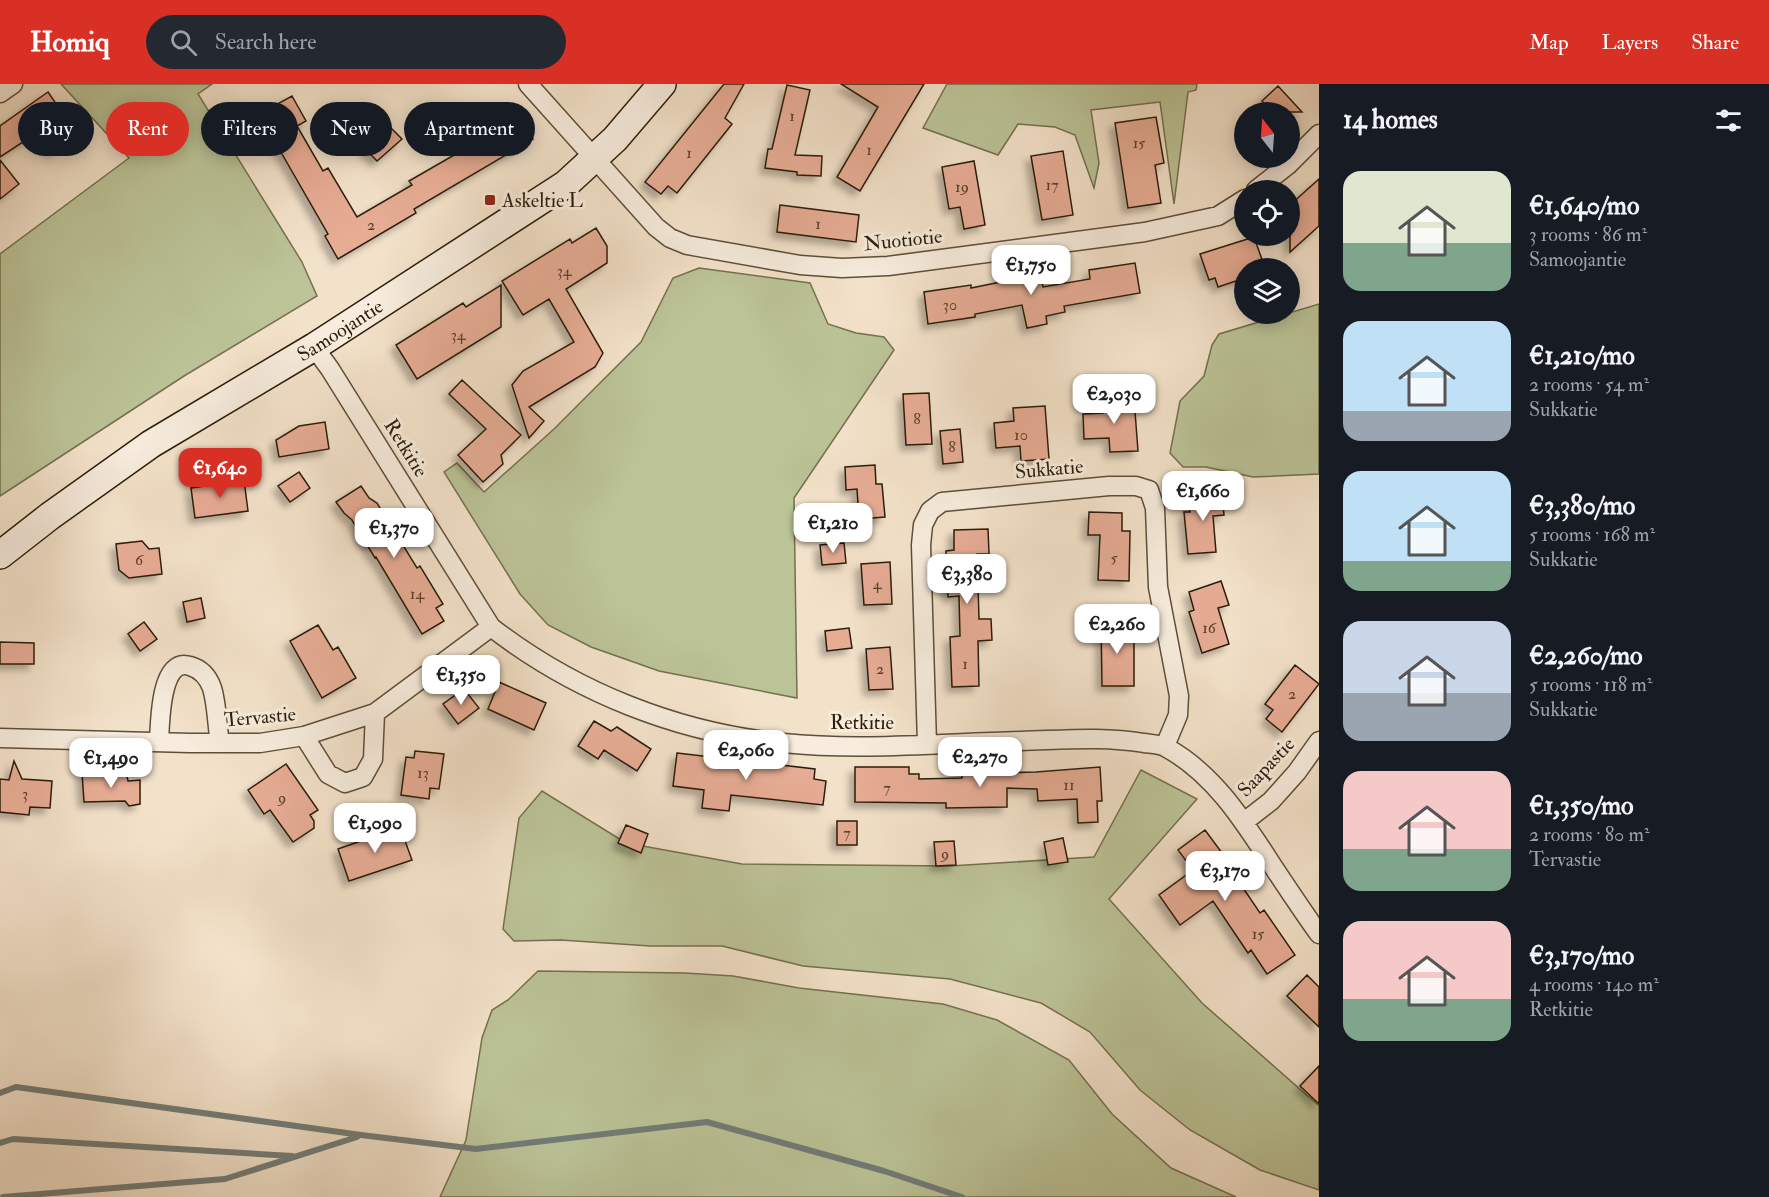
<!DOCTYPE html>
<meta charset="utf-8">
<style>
:root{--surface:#171b24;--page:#242831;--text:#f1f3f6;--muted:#9ea1a6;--accent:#d93025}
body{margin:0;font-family:"IM FELL Double Pica",serif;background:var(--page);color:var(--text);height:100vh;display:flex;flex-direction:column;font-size:22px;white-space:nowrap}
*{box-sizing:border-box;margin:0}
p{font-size:20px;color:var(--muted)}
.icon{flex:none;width:33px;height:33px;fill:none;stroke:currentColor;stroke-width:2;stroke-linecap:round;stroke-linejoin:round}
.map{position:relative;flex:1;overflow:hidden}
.drawer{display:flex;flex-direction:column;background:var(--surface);width:450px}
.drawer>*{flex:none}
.hud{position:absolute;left:18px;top:18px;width:570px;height:54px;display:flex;gap:12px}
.needle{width:39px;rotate:343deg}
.buttons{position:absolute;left:1234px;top:18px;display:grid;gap:12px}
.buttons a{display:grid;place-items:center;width:66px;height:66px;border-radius:50%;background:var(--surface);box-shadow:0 3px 15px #0003;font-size:30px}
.price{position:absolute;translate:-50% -51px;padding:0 14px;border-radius:12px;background:#fff;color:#222;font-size:20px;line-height:39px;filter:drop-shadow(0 2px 3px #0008)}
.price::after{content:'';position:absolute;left:50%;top:36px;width:18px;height:14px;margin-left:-9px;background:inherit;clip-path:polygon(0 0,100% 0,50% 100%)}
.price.active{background:var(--accent);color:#fff}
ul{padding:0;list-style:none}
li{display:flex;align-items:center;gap:18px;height:150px;padding:0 24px}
li span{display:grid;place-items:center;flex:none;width:168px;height:120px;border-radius:18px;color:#555}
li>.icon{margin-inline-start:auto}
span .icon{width:72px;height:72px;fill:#fffc;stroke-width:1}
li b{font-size:26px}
h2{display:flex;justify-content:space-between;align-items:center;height:72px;padding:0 24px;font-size:26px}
.chip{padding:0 21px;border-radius:27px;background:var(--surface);box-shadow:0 3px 15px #0003;font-size:21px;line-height:54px}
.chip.active{background:var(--accent);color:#fff}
header{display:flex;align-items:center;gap:36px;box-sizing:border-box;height:84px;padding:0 30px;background:var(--accent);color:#fff}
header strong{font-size:28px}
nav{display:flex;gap:33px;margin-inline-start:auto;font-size:21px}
.search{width:420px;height:54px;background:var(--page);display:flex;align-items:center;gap:15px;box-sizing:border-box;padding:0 21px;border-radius:33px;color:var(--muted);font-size:22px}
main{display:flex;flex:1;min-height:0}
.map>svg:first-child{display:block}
.green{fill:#bbc397;stroke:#747050;stroke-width:1.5}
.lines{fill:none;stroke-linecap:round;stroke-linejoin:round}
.stream{stroke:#727c77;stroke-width:6}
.building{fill:#e6ac94;stroke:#2c1d09;stroke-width:1.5;filter:url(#shadow)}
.street-casing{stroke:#5e4e39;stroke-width:21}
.secondary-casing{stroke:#2c1d09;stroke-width:30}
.street{stroke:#f7ecdd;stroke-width:18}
.secondary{stroke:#f7ecdd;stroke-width:27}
.poi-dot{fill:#8f2418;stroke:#f7ecdd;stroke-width:2}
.labels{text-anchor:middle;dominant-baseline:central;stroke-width:6;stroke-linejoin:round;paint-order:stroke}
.number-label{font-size:16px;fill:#5a412c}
.poi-label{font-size:20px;fill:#2c1d09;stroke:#f7ecdd;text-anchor:start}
.street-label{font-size:20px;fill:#2c1d09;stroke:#f7ecdd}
</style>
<header>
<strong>Homiq</strong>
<div class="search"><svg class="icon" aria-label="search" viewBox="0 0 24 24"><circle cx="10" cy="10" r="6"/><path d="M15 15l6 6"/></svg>Search here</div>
<nav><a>Map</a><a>Layers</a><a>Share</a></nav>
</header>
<main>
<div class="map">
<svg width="1319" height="1113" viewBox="0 0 1319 1113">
<defs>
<filter id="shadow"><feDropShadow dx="-5.5" dy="5.5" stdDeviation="3" flood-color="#0004"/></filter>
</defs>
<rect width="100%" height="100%" fill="#f3e2ca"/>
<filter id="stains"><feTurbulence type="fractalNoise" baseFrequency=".00333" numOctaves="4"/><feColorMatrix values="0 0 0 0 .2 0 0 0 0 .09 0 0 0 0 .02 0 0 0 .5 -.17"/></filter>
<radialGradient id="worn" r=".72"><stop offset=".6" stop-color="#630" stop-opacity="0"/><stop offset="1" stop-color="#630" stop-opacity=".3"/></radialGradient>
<path class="green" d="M61 0H212L198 10 302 178 317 212 184 292 0 412V170L129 74Z
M947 0H1197L1196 6 1188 8 1174 120 1160 18 1091 26 1099 79 1094 104 1075 51 1055 43 1018 40 998 71 923 44Z
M699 184 810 199 828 240 856 249 884 253 894 266 794 414 797 614 659 587 591 563 548 541 520 510 444 388 457 379 484 408 554 345 641 258 673 194Z
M1319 220V390L1253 393 1206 383H1183L1170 369 1180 317 1204 292 1212 261 1219 250Z
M1141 686 1197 715 1109 815 1202 919 1319 1022V1106L1260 1086 1190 1046 1140 1006 1090 948 1041 919 950 895 803 882 722 862H650L561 856 514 857 503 845 519 734 542 707 626 759 742 780 950 782 1094 773Z
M538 887 685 889 733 892 799 904 943 920 997 936 1069 976 1112 1030 1171 1084 1236 1113H440L466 1056 482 954 492 926 508 916Z"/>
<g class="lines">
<path class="stream" d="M0 1009 16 1003 361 1051 476 1065 707 1038 884 1087 962 1113
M0 1059 13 1055 292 1072
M3 1113 225 1095 357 1053"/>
</g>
<path class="building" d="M724 0H744L725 34 732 40 677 109 668 102 661 110 645 98Z
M841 0H924L860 107 837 93 878 23Z
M787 1 810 6 795 71 822 72 821 92 797 91V88L765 84 768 65H772Z
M1278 2 1302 28H1272L1262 17Z
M48 8 77 50 52 68 38 48 0 73V42Z
M292 12 306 37 297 42 323 87 328 84 357 133 412 101 409 97 520 33 533 55 414 125 416 129 338 175 325 152 328 150 259 30Z
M367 28 373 34 377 30 402 55 377 77 354 53 359 49 355 39Z
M1156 33 1164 79 1155 81 1161 119 1128 124 1115 39Z
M1063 67 1073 131 1042 136 1031 72Z
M0 76 19 100 0 115Z
M974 77 985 141 964 145 960 123 949 125 942 83Z
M1319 95V142L1290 168V121Z
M780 121 859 131 856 158 777 148Z
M596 144 607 162V179L566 205 603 269 595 283 529 323 544 337 529 354 512 301 523 287 574 258 549 215 523 231 502 197 570 155 572 159Z
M1254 153 1265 184H1245V194L1218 203 1215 194 1209 196 1200 170Z
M1135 179 1140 209 1064 222 1065 228 1046 232 1047 240 1027 244 1022 221 975 230V233L928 240 924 208 971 201V204L1040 190 1043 203 1090 195 1089 186Z
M501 201V243L417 295 396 261 463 219 466 223Z
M462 296 521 351 501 371 503 380 483 398 458 371 486 345 449 310Z
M929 309 932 360 906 361 903 310Z
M1134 314 1138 367 1110 368 1109 354 1084 355 1083 330 1103 329 1102 316Z
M1045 322 1049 375 1021 377 1020 362 996 364 994 339 1014 337 1013 324Z
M325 338 329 365 279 373 276 356 299 342Z
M960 345 963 378 943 380 940 347Z
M875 381 876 400H882L885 433 859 435 857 405 846 406 845 383Z
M299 388 310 404 290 418 278 402Z
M244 396 248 427 195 434 191 404Z
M361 402 369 414 377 419 417 484 420 482 443 520 436 524 444 537 422 550 376 473 375 474 352 436 344 429 336 418Z
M1222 409 1224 431 1213 432 1216 468 1188 470 1184 428H1190L1188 412Z
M1089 428 1122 429V447H1130L1129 497 1098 496 1100 451H1088Z
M988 445 989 470H977L979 535H991L992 556 978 557 979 602 952 603 950 553 960 552 959 512 948 513 946 467 954 466V446Z
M142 457 149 465 159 464 162 490 129 494 119 486 116 460Z
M844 459 846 479 822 481 820 461Z
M890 478 892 520 864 521 861 480Z
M1221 497 1229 521 1218 524 1229 560 1202 569 1189 528 1194 526 1189 508Z
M201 514 205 534 187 538 183 518Z
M144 538 157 555 140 567 128 550Z
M1101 538H1125V551H1134V602H1102Z
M318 541 333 566 338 563 356 594 322 614 290 557Z
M849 544 852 564 827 567 825 547Z
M0 558 34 559V580H0Z
M890 563 893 605 869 606 866 565Z
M1295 581 1319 600 1282 648 1266 635 1273 626 1265 620Z
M499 598 546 619 534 646 488 625Z
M464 605 479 624 458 640 443 620Z
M594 637 611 647 617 643 651 665 637 687 604 666 598 675 578 662Z
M415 667 444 670 439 705 430 704 429 715 401 711 406 673 414 674Z
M677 669 815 685 814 695 826 697 823 721 731 711 729 727 702 724 704 706 673 702Z
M14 677 22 695 52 697 50 724 30 723 29 731 0 728V695L9 696Z
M286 680 318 726 310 731 314 737V744L293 758 270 726 264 730 248 706Z
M855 683H909V690H919V695L962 694V684H996V689L1036 688 1100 683 1102 717H1097L1098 738 1078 739 1077 715 1038 717 1037 705 1007 704V723L946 724V719L855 718Z
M82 689 127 692 128 697 140 696V720L129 722 125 717 84 718Z
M837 737H857V761H837Z
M626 741 648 750 641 769 618 759Z
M400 743 412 776 349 797 338 765Z
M1205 746 1242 796 1239 798 1260 829 1264 826 1295 871 1267 890 1251 866 1248 869 1213 817 1180 841 1159 811 1193 786 1178 766Z
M1063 754 1068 778 1048 781 1044 758Z
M954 757 956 781 936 782 934 758Z
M1307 891 1319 903V943L1287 912Z
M1319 982V1020L1300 1002Z"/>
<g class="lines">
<defs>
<path id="street" d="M528 0 656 143 670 154 687 161 800 181 842 184 888 182 1145 148 1218 132 1245 115
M0 9 13 0
M1256 106 1288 81 1319 50
M314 263 330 285 491 543C575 608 678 649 783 659 862 667 942 659 1021 657 1062 656 1103 652 1144 659 1151 660 1161 660 1167 664 1216 691 1246 741 1276 787 1290 808 1304 829 1319 850
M304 652 328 690 345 699 363 693 373 675 375 629
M0 654 190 659H260L304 652 375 629 491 543
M159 658C160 640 160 572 190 582 201 585 208 593 212 604 217 620 217 642 220 659
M927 660 921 461 923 441 930 427 942 418 1109 402H1136L1149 406 1155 424 1158 503 1179 612 1178 631 1165 662
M1244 738 1271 717 1297 688 1319 657"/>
<g id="secondary">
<path id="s1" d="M0 471 50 432 151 360 314 263 566 100 615 55 662 0"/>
</g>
</defs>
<use href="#street" class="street-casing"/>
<use href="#secondary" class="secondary-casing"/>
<use href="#street" class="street"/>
<use href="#secondary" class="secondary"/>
</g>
<rect class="poi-dot" x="484" y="110" width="12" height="12" rx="3"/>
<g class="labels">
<g class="number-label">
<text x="792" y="32">1</text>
<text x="1139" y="59">15</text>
<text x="869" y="66">1</text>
<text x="689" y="69">1</text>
<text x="1052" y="101">17</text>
<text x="962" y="103">19</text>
<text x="818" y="140">1</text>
<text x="371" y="141">2</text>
<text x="564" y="187">34</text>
<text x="950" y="221">30</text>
<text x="458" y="251">34</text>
<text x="917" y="335">8</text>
<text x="1021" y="351">10</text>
<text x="952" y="363">8</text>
<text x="1114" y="474">5</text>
<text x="139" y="476">6</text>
<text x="877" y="500">4</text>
<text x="417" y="510">14</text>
<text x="1209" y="544">16</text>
<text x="965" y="580">1</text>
<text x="880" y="585">2</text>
<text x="1292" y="610">2</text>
<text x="423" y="689">13</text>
<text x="1069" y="701">11</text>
<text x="887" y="704">7</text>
<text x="25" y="710">3</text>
<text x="282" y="714">9</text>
<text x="847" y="749">7</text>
<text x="945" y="770">9</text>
<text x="1258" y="850">15</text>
</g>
<g class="poi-label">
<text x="502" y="116">Askeltie L</text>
</g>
<g class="street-label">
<text transform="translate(903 156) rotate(-6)">Nuotiotie</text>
<text stroke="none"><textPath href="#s1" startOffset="408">Samoojantie</textPath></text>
<text transform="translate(406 364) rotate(58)">Retkitie</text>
<text transform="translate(1049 385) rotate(-5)">Sukkatie</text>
<text transform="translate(260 633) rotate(-5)">Tervastie</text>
<text x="862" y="638">Retkitie</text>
<text transform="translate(1266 683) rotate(-47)">Saapastie</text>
</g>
</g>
<rect width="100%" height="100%" filter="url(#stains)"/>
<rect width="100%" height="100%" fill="url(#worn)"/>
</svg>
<div class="buttons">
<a><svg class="needle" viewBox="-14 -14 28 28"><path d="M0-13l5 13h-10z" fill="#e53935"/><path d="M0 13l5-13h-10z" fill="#9ea1a6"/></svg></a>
<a><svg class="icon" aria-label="locate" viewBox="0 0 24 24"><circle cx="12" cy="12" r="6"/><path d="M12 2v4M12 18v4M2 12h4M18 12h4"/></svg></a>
<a><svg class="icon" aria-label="layers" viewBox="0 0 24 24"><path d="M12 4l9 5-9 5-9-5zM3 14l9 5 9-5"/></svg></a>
</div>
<b class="price" style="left:1031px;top:212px">€1,750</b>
<b class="price" style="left:1114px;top:341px">€2,030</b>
<b class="price active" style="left:220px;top:415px">€1,640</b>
<b class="price" style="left:1203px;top:438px">€1,660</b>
<b class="price" style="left:833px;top:470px">€1,210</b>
<b class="price" style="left:394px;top:475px">€1,370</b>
<b class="price" style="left:967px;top:521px">€3,380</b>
<b class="price" style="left:1117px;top:571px">€2,260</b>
<b class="price" style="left:461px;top:622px">€1,350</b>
<b class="price" style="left:746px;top:697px">€2,060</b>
<b class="price" style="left:980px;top:704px">€2,270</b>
<b class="price" style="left:111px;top:705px">€1,490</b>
<b class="price" style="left:375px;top:770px">€1,090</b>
<b class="price" style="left:1225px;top:818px">€3,170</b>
<div class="hud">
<a class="chip">Buy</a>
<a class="chip active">Rent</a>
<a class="chip">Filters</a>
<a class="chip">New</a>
<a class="chip">Apartment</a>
</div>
</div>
<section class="drawer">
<h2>14 homes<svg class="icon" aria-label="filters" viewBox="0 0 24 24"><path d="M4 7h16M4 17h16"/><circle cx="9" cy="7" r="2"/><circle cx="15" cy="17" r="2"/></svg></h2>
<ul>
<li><span style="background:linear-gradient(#dfe7d0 60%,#7fa58c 0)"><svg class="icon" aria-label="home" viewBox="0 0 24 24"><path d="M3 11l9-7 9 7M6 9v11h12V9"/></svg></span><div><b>€1,640/mo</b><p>3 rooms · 86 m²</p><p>Samoojantie</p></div></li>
<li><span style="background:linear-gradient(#bfe0f5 75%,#9aa5b1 0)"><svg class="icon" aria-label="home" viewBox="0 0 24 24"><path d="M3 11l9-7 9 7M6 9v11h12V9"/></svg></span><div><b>€1,210/mo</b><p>2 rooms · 54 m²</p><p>Sukkatie</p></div></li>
<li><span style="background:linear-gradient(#bfe0f5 75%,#7fa58c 0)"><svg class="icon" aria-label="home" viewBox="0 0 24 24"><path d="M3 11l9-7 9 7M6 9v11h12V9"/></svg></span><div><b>€3,380/mo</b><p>5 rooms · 168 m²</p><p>Sukkatie</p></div></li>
<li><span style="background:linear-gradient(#c9d6e8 60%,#9aa5b1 0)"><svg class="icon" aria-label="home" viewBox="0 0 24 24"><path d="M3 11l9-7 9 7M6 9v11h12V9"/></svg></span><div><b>€2,260/mo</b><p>5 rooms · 118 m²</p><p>Sukkatie</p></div></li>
<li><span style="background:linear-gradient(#f6c9c9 65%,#7fa58c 0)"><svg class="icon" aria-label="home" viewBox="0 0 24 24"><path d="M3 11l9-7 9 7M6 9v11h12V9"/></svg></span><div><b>€1,350/mo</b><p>2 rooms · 80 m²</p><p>Tervastie</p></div></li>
<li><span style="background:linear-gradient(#f6c9c9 65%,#7fa58c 0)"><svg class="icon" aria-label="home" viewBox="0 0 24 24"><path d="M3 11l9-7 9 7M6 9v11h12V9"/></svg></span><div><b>€3,170/mo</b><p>4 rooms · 140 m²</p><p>Retkitie</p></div></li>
</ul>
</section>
</main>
